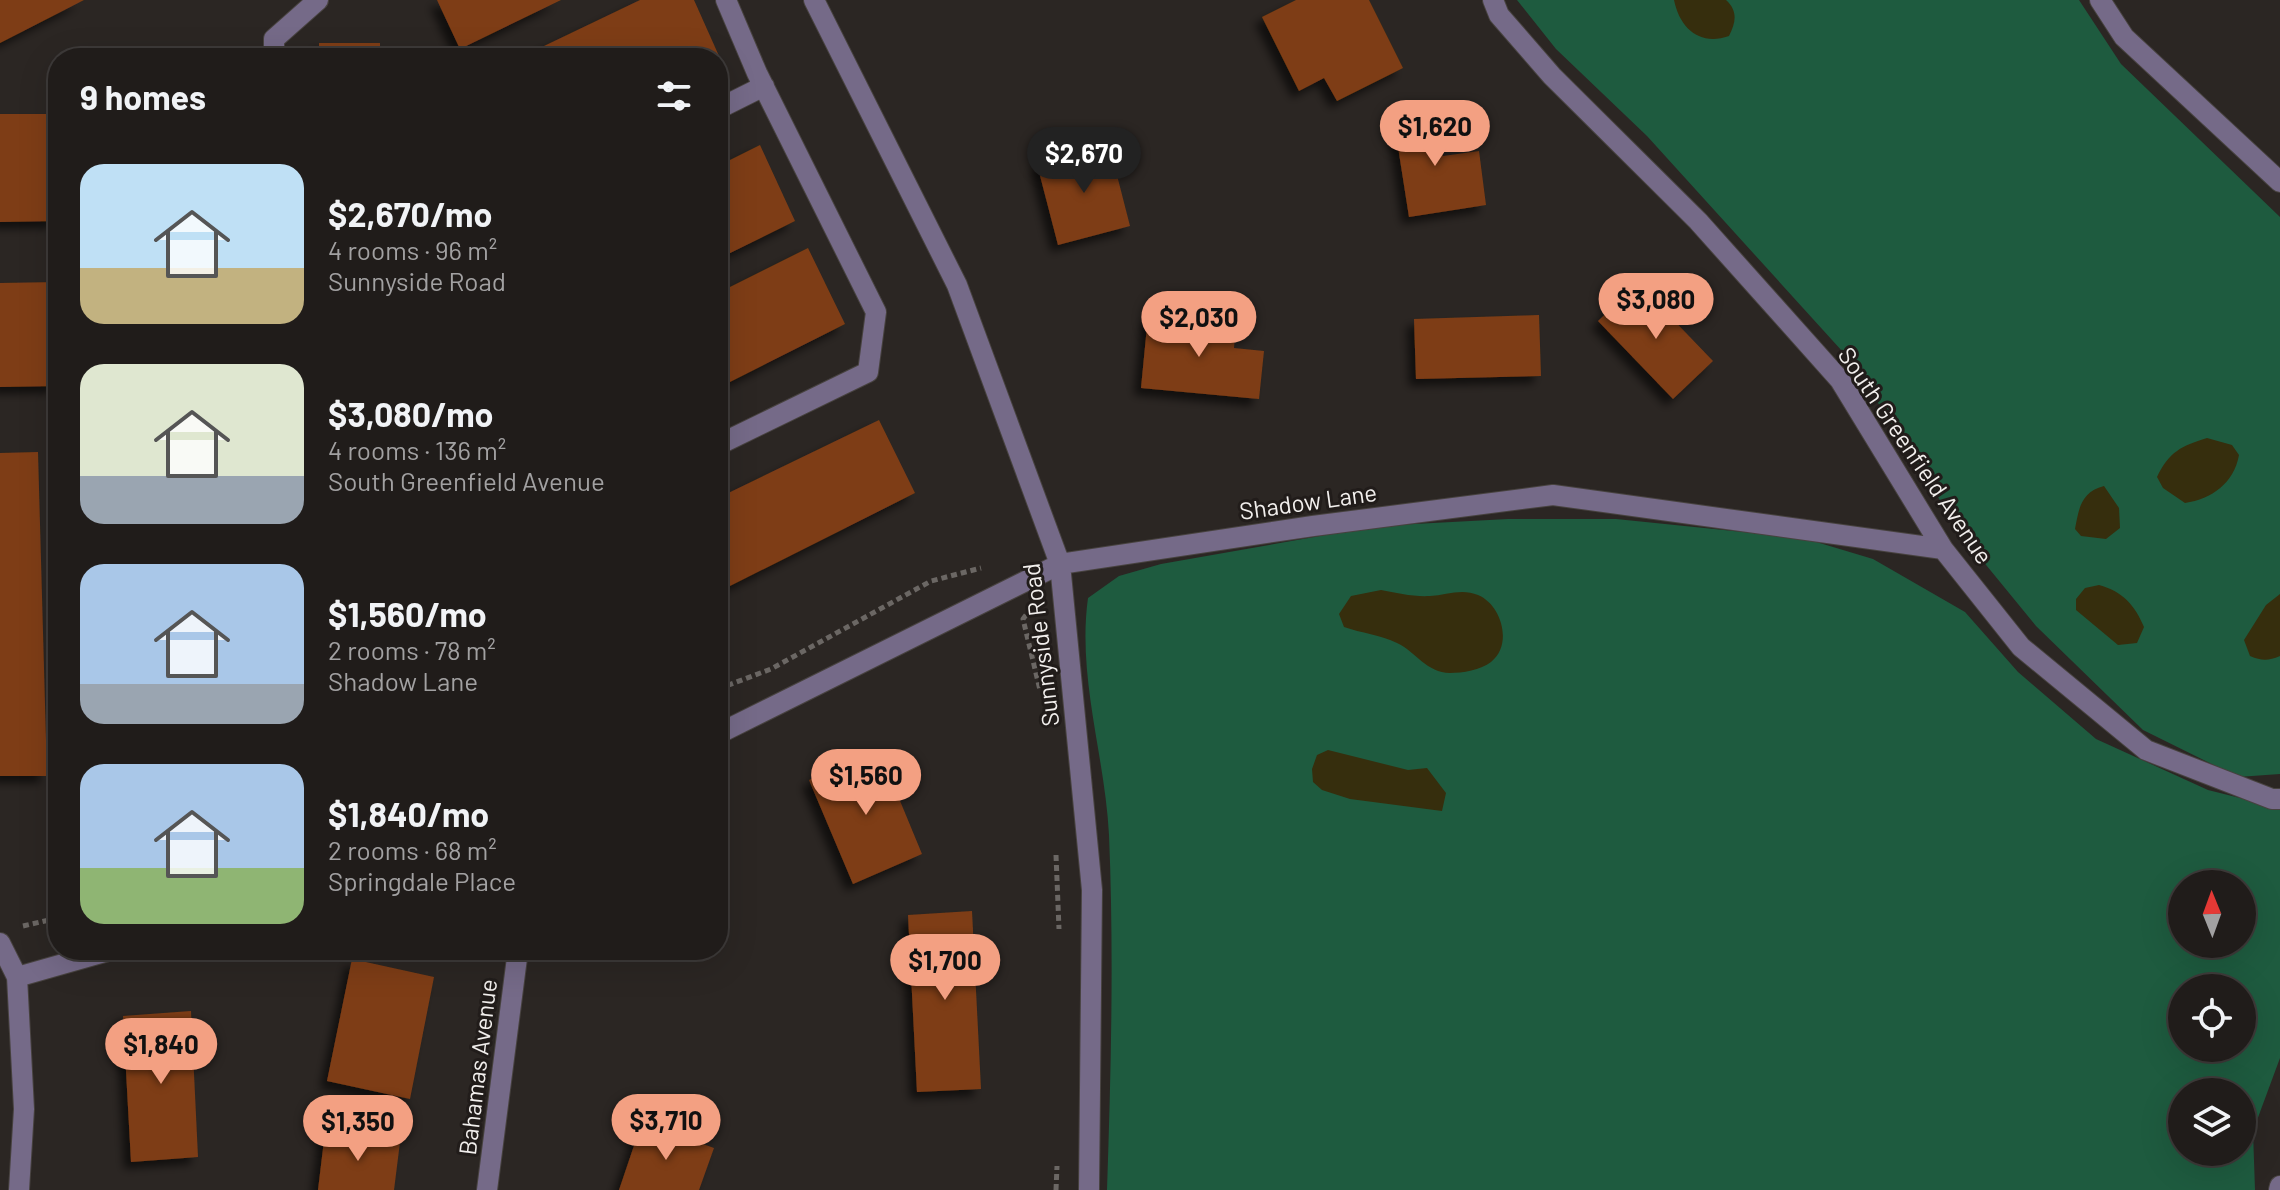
<!DOCTYPE html>
<meta charset="utf-8">
<style>
:root{--surface:#201c1a;--page:#2d2927;--text:#f1f3f6;--muted:#a2a1a2;--line:#3d3a39;--accent:#f3a082}
body{margin:0;font-family:Barlow,sans-serif;background:var(--page);color:var(--text);height:100vh;display:flex;flex-direction:column;font-size:30px;white-space:nowrap}
*{box-sizing:border-box;margin:0}
p{font-size:26px;color:var(--muted)}
.icon{flex:none;width:44px;height:44px;fill:none;stroke:currentColor;stroke-width:2;stroke-linecap:round;stroke-linejoin:round}
.map{position:relative;flex:1;overflow:hidden}
.details{position:absolute;left:48px;top:48px;width:680px;height:912px;display:flex;flex-direction:column;background:var(--surface);border-radius:32px;box-shadow:0 8px 32px #0002,0 0 0 2px var(--line)}
.details>*{flex:none}
.needle{width:52px;rotate:359deg}
.fabs{position:absolute;left:2168px;top:870px;display:grid;gap:16px}
.fabs a{display:grid;place-items:center;width:88px;height:88px;border-radius:50%;background:var(--surface);box-shadow:0 8px 32px #0002,0 0 0 2px var(--line);font-size:40px}
.price{position:absolute;translate:-50% -68px;padding:0 18px;border-radius:28px;background:var(--accent);color:#111;font-size:26px;line-height:52px;filter:drop-shadow(0 2px 4px #0008)}
.price::after{content:'';position:absolute;left:50%;top:48px;width:24px;height:18px;margin-left:-12px;background:inherit;clip-path:polygon(0 0,100% 0,50% 100%)}
.price.current{background:#222;color:#fff}
ul{padding:0;list-style:none}
li{display:flex;align-items:center;gap:24px;height:200px;padding:0 32px}
li span{display:grid;place-items:center;flex:none;width:224px;height:160px;border-radius:24px;color:#555}
li>.icon{margin-inline-start:auto}
span .icon{width:96px;height:96px;fill:#fffc;stroke-width:1}
li b{font-size:34px}
h2{display:flex;justify-content:space-between;align-items:center;height:96px;padding:0 32px;font-size:34px}
.map>svg:first-child{display:block}
.green{fill:#1e5b3f;fill-rule:evenodd}
.sand{fill:#362e0d}
.building{fill:#7e3d15;filter:url(#shadow)}
.lines{fill:none;stroke-linecap:round;stroke-linejoin:round}
.minor-casing{stroke:#47423f;stroke-width:22}
.path{stroke:#6b6764;stroke-width:5;stroke-dasharray:6 4;stroke-linecap:butt}
.minor{stroke:#756a88;stroke-width:20}
.labels{text-anchor:middle;dominant-baseline:central;stroke-width:6;stroke-linejoin:round;paint-order:stroke}
.street-label{font-size:24px;fill:#f2efed;stroke:#211c1a}
</style>
<div class="map">
<svg width="2280" height="1190" viewBox="0 0 2280 1190">
<defs>
<filter id="shadow"><feDropShadow dx="-7" dy="7" stdDeviation="4" flood-color="#0009"/></filter>
</defs>
<rect width="100%" height="100%" fill="#2b2623"/>
<path class="green" d="M1517 0H2079L2121 64 2280 217V774L2238 777 2143 730 2036 626 1964 538 1852 362 1647 136 1556 49Z
M1508 519H1616L1803 538 1873 559 1965 612 2018 672 2096 739 2208 790 2280 808V1058L2253 1131 2255 1190H1107C1111 1072 1114 953 1109 835 1105 756 1077 677 1088 598L1119 576 1161 564 1377 526ZM2182 884H2242V944H2182ZM2182 988H2242V1048H2182ZM2182 1092H2242V1152H2182Z"/>
<path class="sand" d="M1674 0H1726C1738 11 1736 22 1729 36 1700 46 1680 29 1674 0Z
M2207 438 2232 445 2239 455C2234 483 2212 499 2185 503L2163 488 2157 477C2169 452 2181 446 2207 438Z
M2104 486 2119 508 2120 528 2106 539 2081 536 2075 529C2079 508 2081 492 2104 486Z
M2099 585C2122 591 2135 605 2144 627L2137 643 2118 645 2076 610V599L2085 588Z
M1381 590C1396 593 1414 597 1430 596 1446 595 1462 588 1478 595 1502 605 1513 645 1491 662 1481 670 1462 673 1450 673 1427 673 1416 652 1397 643 1381 635 1361 633 1344 627L1339 614 1351 596Z
M2280 594V656C2268 661 2262 661 2250 656L2244 640 2266 605Z
M1328 750 1408 770 1427 768 1446 793 1442 811 1350 799 1322 790 1313 782 1312 769 1317 755Z"/>
<path class="building" d="M0 0H84L0 43Z
M437 0H561L460 49Z
M640 0H694L719 56 519 58Z
M1296 0H1369L1403 68 1337 101 1324 78 1299 91 1262 17Z
M319 43H380V58H319Z
M1436 108 1443 156 1479 151 1486 205 1409 217 1393 115Z
M0 114H58V221L0 222Z
M1109 144 1130 226 1058 245 1037 164Z
M760 145 795 221 718 259V166Z
M808 248 845 324 718 388V293Z
M58 282V386L0 387V283Z
M1638 283 1713 361 1673 399 1598 321Z
M1539 315 1541 376 1416 379 1414 319Z
M1148 316 1236 324 1234 348 1264 351 1259 399 1141 388Z
M879 420 915 493 718 592V498Z
M38 452 47 776H0V453Z
M879 750 922 854 853 884 809 780Z
M972 911 981 1089 917 1092 908 915Z
M352 959 434 977 410 1099 327 1081Z
M191 1011 198 1157 131 1162 123 1016Z
M642 1122 714 1148 699 1190H619Z
M325 1132 400 1142 394 1190H318Z"/>
<g class="lines">
<defs>
<path id="minor" d="M814 0 957 285 1060 564 1092 890 1089 1190
M1493 0 1499 15 1552 76 1698 221 1840 380 1943 549 2021 647 2146 750 2272 799H2280
M2100 0 2124 37 2280 182
M274 58V39L318 0
M718 109 764 86
M718 445 868 372 876 312 757 73 726 0
M718 734 1060 564 1313 526 1553 495 1943 549
M0 943 17 977 24 1109 19 1190
M17 977 112 950
M487 1190 518 950
M2279 1190 2280 1186"/>
</defs>
<use href="#minor" class="minor-casing"/>
<path class="path" d="M1026 615 1023 619 1040 690
M718 689 771 669 931 581 981 568
M1056 855 1059 929
M23 926 58 918
M1056 1190 1057 1166"/>
<use href="#minor" class="minor"/>
</g>
<g class="labels">
<g class="street-label">
<text transform="translate(1916 455) rotate(56)">South Greenfield Avenue</text>
<text transform="translate(1308 501) rotate(-8)">Shadow Lane</text>
<text transform="translate(1040 645) rotate(-97)">Sunnyside Road</text>
<text transform="translate(477 1067) rotate(-83)">Bahamas Avenue</text>
</g>
</g>
</svg>
<div class="fabs">
<a><svg class="needle" viewBox="-14 -14 28 28"><path d="M0-13l5 13h-10z" fill="#e53935"/><path d="M0 13l5-13h-10z" fill="#a2a1a2"/></svg></a>
<a><svg class="icon" aria-label="locate" viewBox="0 0 24 24"><circle cx="12" cy="12" r="6"/><path d="M12 2v4M12 18v4M2 12h4M18 12h4"/></svg></a>
<a><svg class="icon" aria-label="layers" viewBox="0 0 24 24"><path d="M12 4l9 5-9 5-9-5zM3 14l9 5 9-5"/></svg></a>
</div>
<b class="price" style="left:1435px;top:168px">$1,620</b>
<b class="price current" style="left:1084px;top:195px">$2,670</b>
<b class="price" style="left:1656px;top:341px">$3,080</b>
<b class="price" style="left:1199px;top:359px">$2,030</b>
<b class="price" style="left:866px;top:817px">$1,560</b>
<b class="price" style="left:945px;top:1002px">$1,700</b>
<b class="price" style="left:161px;top:1086px">$1,840</b>
<b class="price" style="left:666px;top:1162px">$3,710</b>
<b class="price" style="left:358px;top:1163px">$1,350</b>
<section class="details">
<h2>9 homes<svg class="icon" aria-label="filters" viewBox="0 0 24 24"><path d="M4 7h16M4 17h16"/><circle cx="9" cy="7" r="2"/><circle cx="15" cy="17" r="2"/></svg></h2>
<ul>
<li><span style="background:linear-gradient(#bfe0f5 65%,#c2b280 0)"><svg class="icon" aria-label="home" viewBox="0 0 24 24"><path d="M3 11l9-7 9 7M6 9v11h12V9"/></svg></span><div><b>$2,670/mo</b><p>4 rooms · 96 m²</p><p>Sunnyside Road</p></div></li>
<li><span style="background:linear-gradient(#dfe7d0 70%,#9aa5b1 0)"><svg class="icon" aria-label="home" viewBox="0 0 24 24"><path d="M3 11l9-7 9 7M6 9v11h12V9"/></svg></span><div><b>$3,080/mo</b><p>4 rooms · 136 m²</p><p>South Greenfield Avenue</p></div></li>
<li><span style="background:linear-gradient(#a9c7e8 75%,#9aa5b1 0)"><svg class="icon" aria-label="home" viewBox="0 0 24 24"><path d="M3 11l9-7 9 7M6 9v11h12V9"/></svg></span><div><b>$1,560/mo</b><p>2 rooms · 78 m²</p><p>Shadow Lane</p></div></li>
<li><span style="background:linear-gradient(#a9c7e8 65%,#8fb573 0)"><svg class="icon" aria-label="home" viewBox="0 0 24 24"><path d="M3 11l9-7 9 7M6 9v11h12V9"/></svg></span><div><b>$1,840/mo</b><p>2 rooms · 68 m²</p><p>Springdale Place</p></div></li>
</ul>
</section>
</div>
